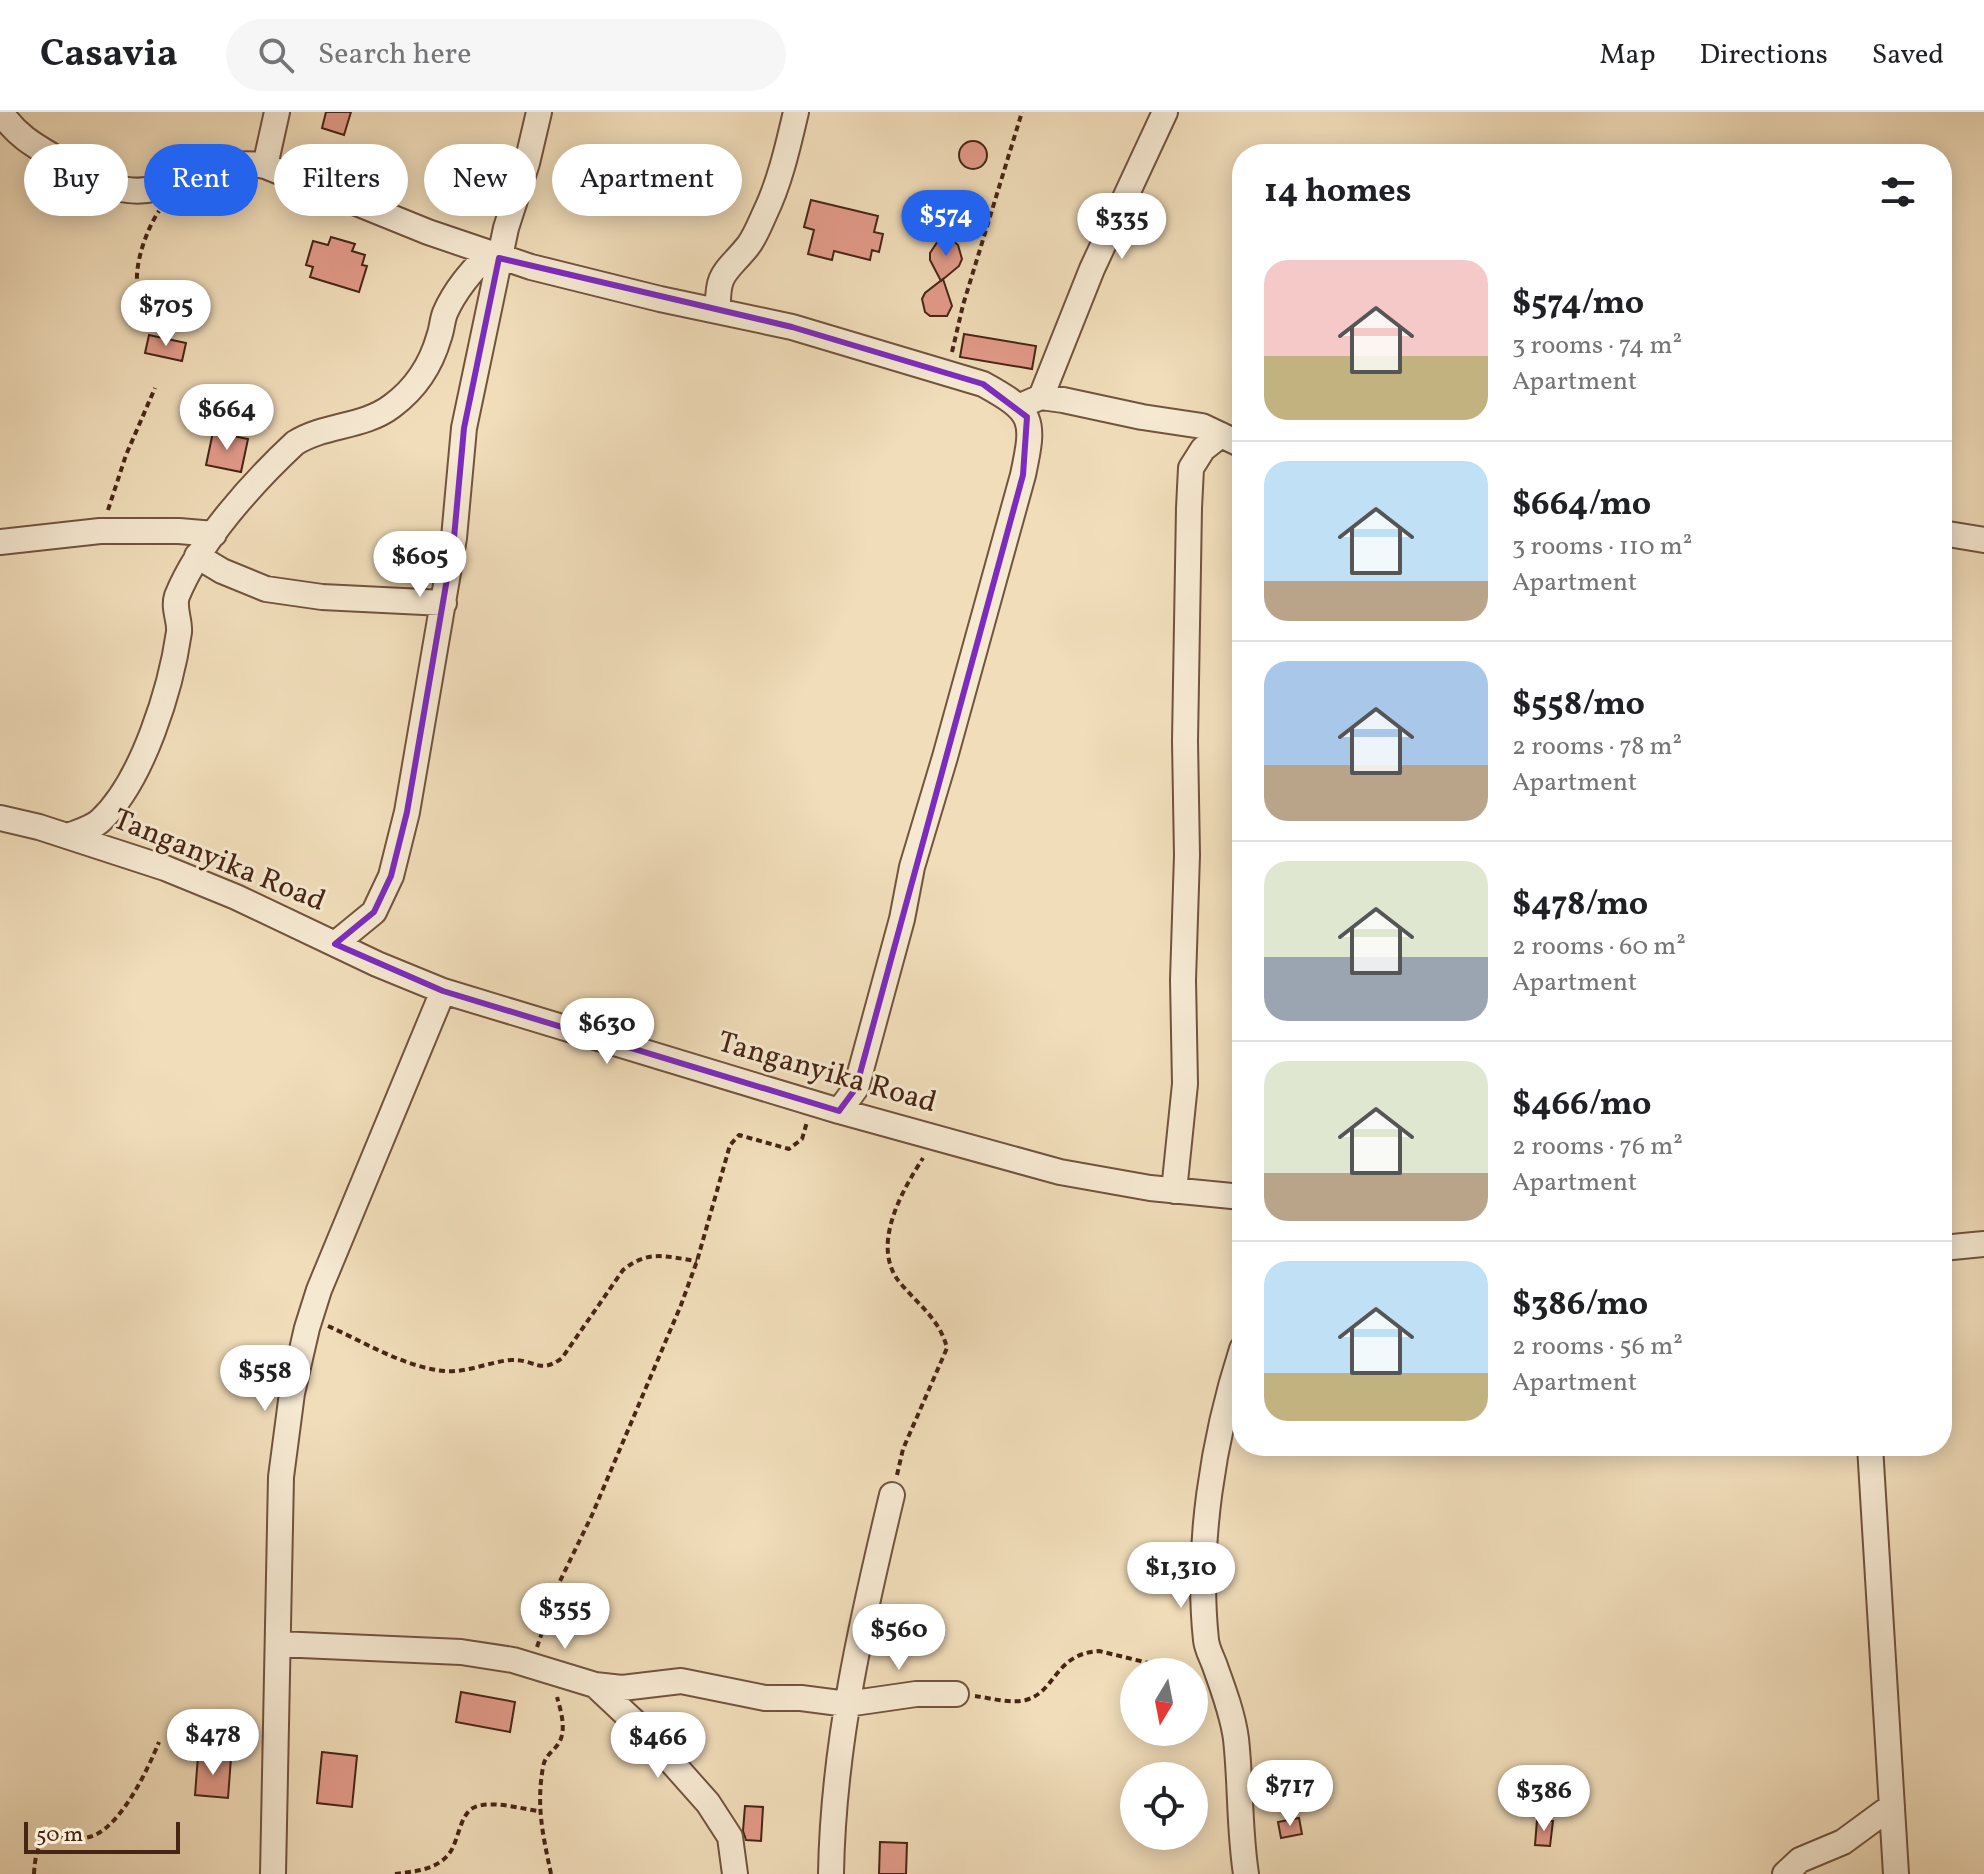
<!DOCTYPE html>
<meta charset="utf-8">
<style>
:root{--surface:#fff;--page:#f6f6f6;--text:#202124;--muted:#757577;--line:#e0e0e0;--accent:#2563eb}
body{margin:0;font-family:Vollkorn,serif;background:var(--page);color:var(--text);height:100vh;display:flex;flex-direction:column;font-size:30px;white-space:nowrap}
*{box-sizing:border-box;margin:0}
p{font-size:26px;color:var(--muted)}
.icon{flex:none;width:44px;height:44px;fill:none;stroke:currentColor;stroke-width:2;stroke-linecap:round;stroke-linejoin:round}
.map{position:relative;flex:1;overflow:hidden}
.panel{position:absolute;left:1232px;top:32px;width:720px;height:1312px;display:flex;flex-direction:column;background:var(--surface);border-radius:32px;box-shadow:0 4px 20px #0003}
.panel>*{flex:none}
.top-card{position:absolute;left:24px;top:32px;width:760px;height:72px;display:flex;gap:16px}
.needle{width:52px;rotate:190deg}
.fabs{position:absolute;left:1120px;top:1546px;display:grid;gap:16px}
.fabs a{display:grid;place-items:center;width:88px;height:88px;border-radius:50%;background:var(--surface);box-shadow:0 4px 20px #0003;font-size:40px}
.scale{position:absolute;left:24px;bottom:20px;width:156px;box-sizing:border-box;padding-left:8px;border:4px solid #472514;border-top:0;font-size:22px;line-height:28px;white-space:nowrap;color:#472514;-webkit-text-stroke:6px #f6e9d2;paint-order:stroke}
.price{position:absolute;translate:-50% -68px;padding:0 18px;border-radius:28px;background:#fff;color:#222;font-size:26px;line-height:52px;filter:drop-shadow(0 2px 4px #0008)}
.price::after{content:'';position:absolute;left:50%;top:48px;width:24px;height:18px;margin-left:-12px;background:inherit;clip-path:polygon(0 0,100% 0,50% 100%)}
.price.active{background:var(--accent);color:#fff}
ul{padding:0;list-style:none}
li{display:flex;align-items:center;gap:24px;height:200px;padding:0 32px}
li+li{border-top:2px solid var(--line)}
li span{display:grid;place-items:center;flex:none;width:224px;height:160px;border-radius:24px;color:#555}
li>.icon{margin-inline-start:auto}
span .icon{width:96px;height:96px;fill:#fffc;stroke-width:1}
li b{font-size:34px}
h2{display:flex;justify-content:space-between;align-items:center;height:96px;padding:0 32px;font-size:34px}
.pill{padding:0 28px;border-radius:36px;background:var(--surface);box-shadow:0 4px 20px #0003;font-size:28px;line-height:72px}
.pill.active{background:var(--accent);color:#fff}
header{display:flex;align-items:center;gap:48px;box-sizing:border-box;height:112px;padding:0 40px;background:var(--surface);border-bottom:2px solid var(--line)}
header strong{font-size:38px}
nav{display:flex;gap:44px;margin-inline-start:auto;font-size:28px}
.search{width:560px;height:72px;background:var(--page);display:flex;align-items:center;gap:20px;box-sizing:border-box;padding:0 28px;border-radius:44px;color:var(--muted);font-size:30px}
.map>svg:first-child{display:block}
.building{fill:#e29a89;stroke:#472514;stroke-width:2}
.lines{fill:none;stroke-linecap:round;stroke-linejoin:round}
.minor-casing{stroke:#72533e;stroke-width:28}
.path{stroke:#472514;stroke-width:4;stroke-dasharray:6 4;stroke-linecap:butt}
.minor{stroke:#f6e9d2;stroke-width:24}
.marked{fill:none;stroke:#7b2cbf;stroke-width:6;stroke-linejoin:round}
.labels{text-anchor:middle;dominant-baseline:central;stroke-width:6;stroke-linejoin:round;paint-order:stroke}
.street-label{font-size:30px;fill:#472514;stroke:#f6e9d2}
</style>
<header>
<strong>Casavia</strong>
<div class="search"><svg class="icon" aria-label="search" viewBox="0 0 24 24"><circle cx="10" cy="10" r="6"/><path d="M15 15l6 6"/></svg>Search here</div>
<nav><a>Map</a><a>Directions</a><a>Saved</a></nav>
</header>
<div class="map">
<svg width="1984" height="1762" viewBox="0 0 1984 1762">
<rect width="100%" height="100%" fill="#f1ddba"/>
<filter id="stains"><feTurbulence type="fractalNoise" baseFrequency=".0025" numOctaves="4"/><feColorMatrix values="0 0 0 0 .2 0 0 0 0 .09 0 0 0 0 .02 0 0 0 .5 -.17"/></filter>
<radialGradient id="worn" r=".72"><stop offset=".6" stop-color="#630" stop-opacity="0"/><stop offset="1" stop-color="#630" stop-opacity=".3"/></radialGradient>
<path class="building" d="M326 0H351L344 23 322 16Z
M959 43a14 14 0 1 1 28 0a14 14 0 1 1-28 0Z
M944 93a13 13 0 1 1 26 0a13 13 0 1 1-26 0Z
M811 88 878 104 874 120 883 122 879 140 872 138 870 148 834 139 832 148 808 142 814 118 804 115Z
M331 125 355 132 352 139 365 143 362 153 367 154 359 180 310 165 313 155 306 153 313 129 328 133Z
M950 126 958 133 962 147 959 154 941 169 930 148V141L938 129Z
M943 167 952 194 947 204H930L925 200 922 187 925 181Z
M964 222 1036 234 1032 257 960 245Z
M149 223 186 231 182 249 145 241Z
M213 320 248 327 241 360 206 353Z
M461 1580 515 1590 510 1620 456 1610Z
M322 1640 357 1644 352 1695 317 1691Z
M198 1644 231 1646 228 1686 195 1683Z
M745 1694 763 1695 761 1729 746 1728 743 1719Z
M1299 1706 1302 1722 1281 1726 1278 1710Z
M1537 1708 1553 1709 1550 1734 1535 1733Z
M880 1730 907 1731 906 1762H879Z"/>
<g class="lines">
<defs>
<path id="minor" d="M1 0C16 24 37 35 61 49 82 61 104 76 128 78 150 81 168 73 187 65 210 55 240 49 265 54L428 120 531 155 660 187 792 215 983 272C1034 300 1035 307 1023 363L945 645 912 755 902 807 856 976 839 999
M265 54 277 0
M718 198C717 160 725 162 748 134 755 125 760 112 765 101 780 70 788 34 796 0
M1041 285 1092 157 1165 0
M1027 291 1041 285 1063 288 1142 305 1202 314 1242 333
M1942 421 1984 428
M0 430 100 419H179L214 422
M197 444 222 459 266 477 322 485 444 491
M0 706 39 715 165 756 236 785 377 852 443 879 839 999 1060 1060 1150 1076 1242 1085
M68 724C78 720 93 716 101 708 143 668 171 576 179 520 180 508 173 496 177 484 199 430 252 371 295 331 325 312 363 316 392 294 415 277 431 253 439 225 442 217 442 209 445 201 455 178 471 160 488 142
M335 832 374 800 391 764 407 700 454 426 464 316 506 116 527 51 539 0
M1174 1079 1185 972 1183 868 1187 743 1185 629 1189 396 1191 356 1203 337 1221 323
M1942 1136 1984 1132
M1242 1237C1213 1327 1196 1434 1206 1528 1207 1538 1213 1547 1216 1557 1224 1579 1233 1604 1236 1627 1241 1672 1239 1717 1246 1762
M1870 1334 1896 1762
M278 1532 461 1540 513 1548 595 1573 622 1576 681 1569 765 1586H801L847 1592 916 1582H956
M595 1573 644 1619 708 1691 730 1725 735 1762
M273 1762 281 1365 292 1281 307 1216 319 1178 443 879
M831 1762C833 1633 862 1508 892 1383
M1785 1762 1800 1748 1843 1730 1892 1694"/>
</defs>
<use href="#minor" class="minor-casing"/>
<path class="path" d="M149 215C146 203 140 190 138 178 133 155 146 118 159 99
M952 240 963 193 1022 0
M108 398 126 343 155 276
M328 1214C364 1230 404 1255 444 1259 467 1261 488 1250 511 1248 535 1247 539 1263 562 1246L623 1158C649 1137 666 1145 697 1149
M897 1363 903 1337 947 1236C940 1208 919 1193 901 1172 869 1135 902 1079 923 1046
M537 1535 560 1469 592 1403 681 1193 697 1149 730 1033 739 1023 789 1037 802 1027 807 1010
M975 1584C990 1586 1011 1592 1026 1588 1057 1579 1054 1542 1099 1539L1186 1560
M34 1762C37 1701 67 1736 95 1723 123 1710 148 1657 159 1630
M395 1762C414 1759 434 1759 448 1743 459 1731 459 1701 475 1695 493 1688 521 1697 539 1699
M551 1762C543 1723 536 1695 543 1655 545 1642 555 1639 560 1629 566 1616 561 1599 557 1585"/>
<use href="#minor" class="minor"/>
</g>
<path class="marked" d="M499 146 792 215 983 272 1027 305 1023 363 856 976 839 999 443 879 335 832 374 800 391 764 407 700 454 426 464 316Z"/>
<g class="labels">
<g class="street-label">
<text transform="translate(219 749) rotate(22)">Tanganyika Road</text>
<text transform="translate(827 961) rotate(16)">Tanganyika Road</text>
</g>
</g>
<rect width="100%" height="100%" filter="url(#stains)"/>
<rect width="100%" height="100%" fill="url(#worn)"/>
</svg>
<div class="fabs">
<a><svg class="needle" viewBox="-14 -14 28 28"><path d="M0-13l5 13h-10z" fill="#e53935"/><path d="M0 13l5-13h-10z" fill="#757577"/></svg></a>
<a><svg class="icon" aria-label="locate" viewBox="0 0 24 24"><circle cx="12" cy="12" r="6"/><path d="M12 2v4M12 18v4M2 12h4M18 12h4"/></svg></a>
</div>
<div class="scale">50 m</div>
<b class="price active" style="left:946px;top:146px">$574</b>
<b class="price" style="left:1122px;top:149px">$335</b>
<b class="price" style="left:166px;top:236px">$705</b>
<b class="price" style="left:227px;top:340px">$664</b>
<b class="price" style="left:420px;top:487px">$605</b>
<b class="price" style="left:607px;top:954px">$630</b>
<b class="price" style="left:265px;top:1301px">$558</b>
<b class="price" style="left:1181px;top:1498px">$1,310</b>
<b class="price" style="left:565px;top:1539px">$355</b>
<b class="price" style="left:899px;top:1560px">$560</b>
<b class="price" style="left:213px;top:1665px">$478</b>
<b class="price" style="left:658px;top:1668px">$466</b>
<b class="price" style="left:1290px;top:1716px">$717</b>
<b class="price" style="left:1544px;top:1721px">$386</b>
<div class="top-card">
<a class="pill">Buy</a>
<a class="pill active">Rent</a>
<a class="pill">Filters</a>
<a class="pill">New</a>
<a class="pill">Apartment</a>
</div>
<section class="panel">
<h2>14 homes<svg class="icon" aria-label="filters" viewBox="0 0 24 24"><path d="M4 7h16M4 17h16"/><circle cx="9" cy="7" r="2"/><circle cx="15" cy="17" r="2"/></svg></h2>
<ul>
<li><span style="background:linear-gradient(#f6c9c9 60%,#c2b280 0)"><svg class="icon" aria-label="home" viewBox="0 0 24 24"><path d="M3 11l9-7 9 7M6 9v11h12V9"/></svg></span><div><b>$574/mo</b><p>3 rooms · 74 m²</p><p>Apartment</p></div></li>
<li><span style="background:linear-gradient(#bfe0f5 75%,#b9a48a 0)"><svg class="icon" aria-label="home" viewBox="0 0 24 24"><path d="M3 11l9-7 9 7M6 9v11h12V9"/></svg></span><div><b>$664/mo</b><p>3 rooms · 110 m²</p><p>Apartment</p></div></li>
<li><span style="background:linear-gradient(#a9c7e8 65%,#b9a48a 0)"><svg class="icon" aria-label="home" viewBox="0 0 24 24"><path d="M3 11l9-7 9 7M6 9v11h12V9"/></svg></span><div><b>$558/mo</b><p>2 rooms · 78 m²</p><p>Apartment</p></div></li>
<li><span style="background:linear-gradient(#dfe7d0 60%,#9aa5b1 0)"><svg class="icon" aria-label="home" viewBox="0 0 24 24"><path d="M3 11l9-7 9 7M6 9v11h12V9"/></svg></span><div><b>$478/mo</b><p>2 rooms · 60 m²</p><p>Apartment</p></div></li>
<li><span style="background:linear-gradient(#dfe7d0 70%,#b9a48a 0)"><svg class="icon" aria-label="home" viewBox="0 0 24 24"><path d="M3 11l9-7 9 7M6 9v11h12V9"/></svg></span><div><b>$466/mo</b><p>2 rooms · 76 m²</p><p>Apartment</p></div></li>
<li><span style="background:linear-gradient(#bfe0f5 70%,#c2b280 0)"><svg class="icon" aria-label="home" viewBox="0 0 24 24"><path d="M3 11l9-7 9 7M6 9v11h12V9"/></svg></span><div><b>$386/mo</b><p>2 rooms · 56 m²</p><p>Apartment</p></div></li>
</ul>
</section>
</div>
